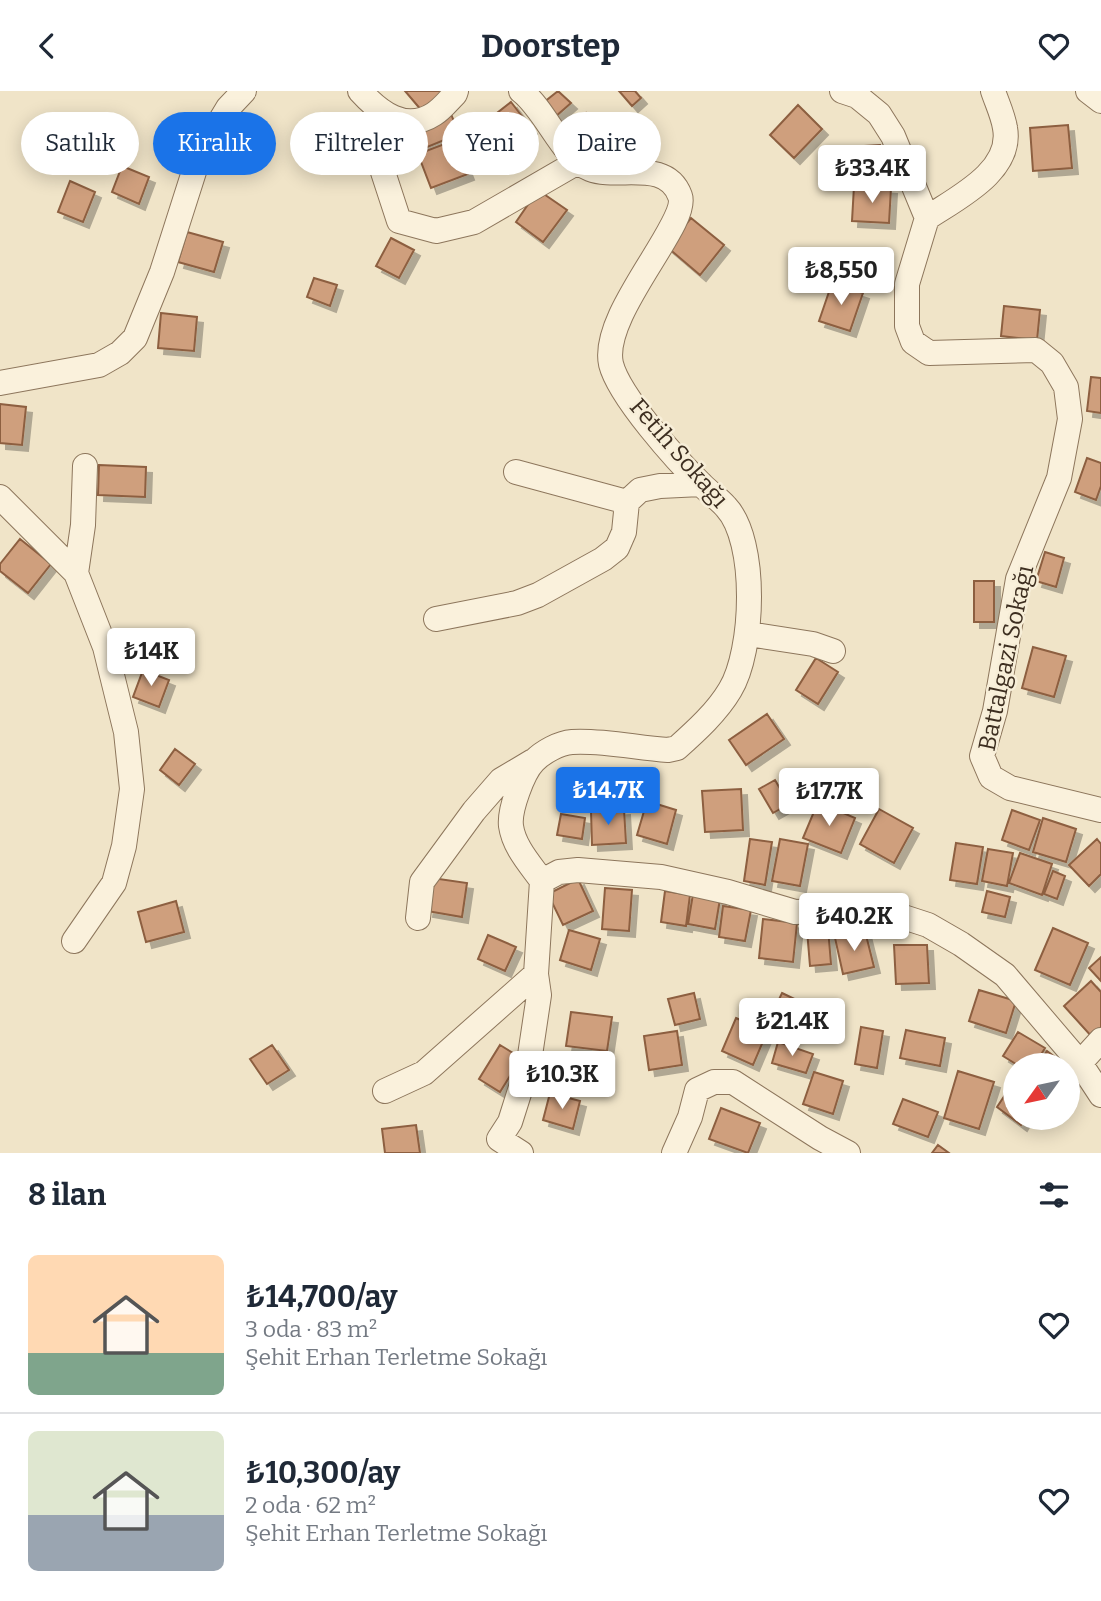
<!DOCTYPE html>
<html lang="tr">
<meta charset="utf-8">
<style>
:root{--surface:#fff;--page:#f2f2f3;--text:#1f2937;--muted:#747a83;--line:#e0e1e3;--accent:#1a73e8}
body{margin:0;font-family:Bitter,serif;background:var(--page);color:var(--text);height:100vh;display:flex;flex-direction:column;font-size:26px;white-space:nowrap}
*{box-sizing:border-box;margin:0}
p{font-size:23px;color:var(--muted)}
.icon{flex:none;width:38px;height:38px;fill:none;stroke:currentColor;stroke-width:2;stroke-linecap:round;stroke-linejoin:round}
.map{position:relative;height:1062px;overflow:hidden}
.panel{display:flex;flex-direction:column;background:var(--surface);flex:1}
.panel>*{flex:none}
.hud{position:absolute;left:21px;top:21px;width:700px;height:63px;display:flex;gap:14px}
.needle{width:46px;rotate:237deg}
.tools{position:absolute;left:1003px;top:962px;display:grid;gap:14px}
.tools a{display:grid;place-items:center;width:77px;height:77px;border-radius:50%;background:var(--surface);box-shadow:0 4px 18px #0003;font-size:35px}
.price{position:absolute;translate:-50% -60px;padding:0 16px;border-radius:7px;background:#fff;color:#222;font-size:23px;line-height:46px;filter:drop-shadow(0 2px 4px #0008)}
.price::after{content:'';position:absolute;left:50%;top:42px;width:21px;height:16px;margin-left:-10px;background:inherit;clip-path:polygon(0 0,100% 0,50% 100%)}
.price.current{background:var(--accent);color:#fff}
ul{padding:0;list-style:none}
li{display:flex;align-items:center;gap:21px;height:175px;padding:0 28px}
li+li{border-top:2px solid var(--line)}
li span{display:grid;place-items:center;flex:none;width:196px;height:140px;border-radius:10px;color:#555}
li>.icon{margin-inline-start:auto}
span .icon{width:84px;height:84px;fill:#fffc;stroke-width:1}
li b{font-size:30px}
h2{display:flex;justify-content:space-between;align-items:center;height:84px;padding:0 28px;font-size:30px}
.tag{padding:0 24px;border-radius:32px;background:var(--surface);box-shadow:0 4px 18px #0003;font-size:24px;line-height:63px}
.tag.current{background:var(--accent);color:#fff}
header{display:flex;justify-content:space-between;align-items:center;height:91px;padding:0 28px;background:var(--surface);font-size:32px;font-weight:700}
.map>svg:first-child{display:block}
.building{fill:#cf9f7d;stroke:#8d5f41;stroke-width:2;filter:url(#shadow)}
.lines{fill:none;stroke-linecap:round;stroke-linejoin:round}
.street-casing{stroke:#8d765c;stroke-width:26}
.street{stroke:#faf1dc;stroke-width:24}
.labels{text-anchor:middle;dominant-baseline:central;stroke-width:5;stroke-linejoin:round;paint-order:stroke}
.street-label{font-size:24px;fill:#3d2e20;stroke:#f7eed8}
</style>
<header><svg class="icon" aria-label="back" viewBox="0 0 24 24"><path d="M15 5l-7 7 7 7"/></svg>Doorstep<svg class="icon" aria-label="heart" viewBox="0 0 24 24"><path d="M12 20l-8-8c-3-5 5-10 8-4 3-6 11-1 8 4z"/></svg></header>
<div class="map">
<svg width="1101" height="1062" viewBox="0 0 1101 1062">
<defs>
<filter id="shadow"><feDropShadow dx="6" dy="6" stdDeviation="0" flood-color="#0004"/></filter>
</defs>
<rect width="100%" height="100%" fill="#f0e4c8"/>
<path class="building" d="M405 0H446L422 20Z
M558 0 571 12 555 26 543 12Z
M619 0H635L641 7 632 15Z
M511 11 531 37 517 48 497 22Z
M798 14 822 38 794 67 770 44Z
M586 22 605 52 583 66 564 36Z
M451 23 459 43 420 59 412 39Z
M1068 34 1072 77 1033 80 1030 37Z
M455 49 468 83 431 97 418 63Z
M880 54 883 91 850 93 848 56Z
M122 75 149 86 139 113 112 101Z
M70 90 95 101 83 131 58 121Z
M854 95 891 97 889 132 852 130Z
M538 99 567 119 543 151 516 131Z
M691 127 724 154 700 184 667 156Z
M187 141 223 151 214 181 178 171Z
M391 147 414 159 399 187 376 175Z
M314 187 337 194 330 215 307 206Z
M832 192 863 202 850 240 819 230Z
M1004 215 1040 219 1037 249 1001 245Z
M161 222 197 226 194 260 158 257Z
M1091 286 1101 287V322L1087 320Z
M0 313 26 316 22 354 0 352Z
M1087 367 1101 372V395L1096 409 1075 401Z
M99 374 146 376 145 406 98 404Z
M20 448 51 473 28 502 0 480V473Z
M1045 461 1064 467 1056 496 1036 490Z
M974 490H994V531H974Z
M1033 556 1066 565 1054 606 1022 597Z
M816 567 838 581 818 613 796 599Z
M143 579 169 589 159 616 133 606Z
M767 623 784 648 746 674 729 649Z
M175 658 195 673 179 694 160 679Z
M775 689 789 713 773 722 759 698Z
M741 698 743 739 705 741 702 700Z
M647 710 676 719 667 753 637 744Z
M818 711 855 727 841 762 803 747Z
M624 718 626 752 592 754 591 720Z
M879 718 913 737 894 772 860 753Z
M1012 719 1040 729 1029 759 1002 749Z
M561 723 585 727 582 748 557 744Z
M1043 727 1076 738 1066 771 1033 761Z
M750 748 772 751 765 794 744 790Z
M780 748 808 753 800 795 772 790Z
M1097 748 1101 753V783L1089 795 1069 774Z
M956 752 983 756 977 793 950 789Z
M988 758 1013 762 1007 795 982 790Z
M1020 762 1052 773 1042 804 1009 792Z
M1053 780 1065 785 1057 808 1044 803Z
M432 787 467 792 462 826 427 820Z
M578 788 593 820 563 834 548 803Z
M605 797 632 799 629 840 602 838Z
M665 800 690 804 686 835 661 831Z
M987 800 1010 806 1005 826 982 821Z
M693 803 720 808 715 838 688 833Z
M176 810 184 841 146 851 138 821Z
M723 815 751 819 745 850 719 846Z
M862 824 865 840 835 847 831 830Z
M763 828 797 832 793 871 759 867Z
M828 837 831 873 810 875 807 839Z
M1053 837 1088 852 1070 894 1035 879Z
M569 839 600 848 591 879 560 869Z
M865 840 874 876 843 883 835 847Z
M488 844 516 856 505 880 478 868Z
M894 854H927L929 892 896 893Z
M1101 866V890L1089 877Z
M1091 890 1101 901V939L1093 947 1064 915Z
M979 899 1016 910 1006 942 969 930Z
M694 902 700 928 675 934 668 908Z
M782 902 807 914 797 935 772 923Z
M571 921 612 926 607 960 566 955Z
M736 927 767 941 753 974 722 960Z
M861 936 883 940 877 977 855 973Z
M906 939 945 947 940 975 900 967Z
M677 940 682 974 649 979 644 945Z
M1018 941 1045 957 1034 975H1019L1003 965Z
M778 951 813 963 806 982 772 972Z
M272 954 289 979 267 993 250 968Z
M500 954 521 967 500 1001 479 988Z
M1047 960 1067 975H1037Z
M1068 975 1078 982 1068 997Z
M958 980 994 991 979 1038 944 1027Z
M814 981 843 990 833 1023 803 1013Z
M1009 998 1015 1003V1027H1025L1021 1034 997 1016Z
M550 1002 580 1010 573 1038 543 1029Z
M903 1008 938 1021 928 1046 893 1033Z
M721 1017 760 1032 748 1062 709 1048Z
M416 1034 420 1062H385L382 1038Z
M938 1054 949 1062H932Z"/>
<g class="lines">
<defs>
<path id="street" d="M360 0C379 21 405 42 434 23 442 18 448 10 455 3L456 0
M521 0C546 19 563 68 590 78 618 89 666 67 680 105 690 132 600 223 611 273 619 305 677 370 703 395 710 402 719 408 726 416 758 450 754 560 730 599 717 621 696 640 677 657L668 659C637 657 603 649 572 651 559 652 543 661 534 670 523 681 509 719 511 735 514 756 530 773 542 790
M842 0 857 5 879 23 893 45 927 127 907 193V235L913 251 929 262 1036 259 1052 272 1066 296 1070 328 1059 387 1018 488 995 620 982 665 991 686 1010 697 1101 719
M1088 0 1101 10
M378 20 382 78 399 130 436 140 474 131 576 72
M927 127C957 107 1013 80 1005 37 1003 24 997 12 993 0
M0 292 99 274 120 262 135 247 162 181 199 65 228 17 244 0
M516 381 627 411
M0 406 76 482 105 556 126 641 132 698 124 755 114 792 74 850
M76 482 83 434 85 375
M436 528 517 512 538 504 603 468 617 457 624 441 627 411 640 399 660 395 701 393
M748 543 813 553 833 560
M418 827 422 791 474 720 501 689 533 670
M1101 949 1080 972 1101 1004
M385 1000 424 982 536 883
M521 1062 499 1048 510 1031 529 971 539 904 536 883 542 790 559 781 578 779 661 786 728 801 795 821 879 818 928 834 961 853 1005 884 1080 972
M674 1062 690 1026 697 999 714 991H733L820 1047 848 1062"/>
</defs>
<use href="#street" class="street-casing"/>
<use href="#street" class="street"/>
</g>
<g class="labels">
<g class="street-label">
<text transform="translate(679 362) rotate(49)">Fetih Sokağı</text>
<text transform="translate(1006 567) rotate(-78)">Battalgazi Sokağı</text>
</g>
</g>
</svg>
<div class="tools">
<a><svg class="needle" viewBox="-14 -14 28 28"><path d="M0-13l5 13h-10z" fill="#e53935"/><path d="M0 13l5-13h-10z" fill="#747a83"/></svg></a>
</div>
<b class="price" style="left:872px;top:114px">₺33.4K</b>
<b class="price" style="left:841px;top:216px">₺8,550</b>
<b class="price" style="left:151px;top:597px">₺14K</b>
<b class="price current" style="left:608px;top:736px">₺14.7K</b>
<b class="price" style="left:829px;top:737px">₺17.7K</b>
<b class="price" style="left:854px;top:862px">₺40.2K</b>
<b class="price" style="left:792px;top:967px">₺21.4K</b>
<b class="price" style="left:562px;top:1020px">₺10.3K</b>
<div class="hud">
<a class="tag">Satılık</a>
<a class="tag current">Kiralık</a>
<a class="tag">Filtreler</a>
<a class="tag">Yeni</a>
<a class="tag">Daire</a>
</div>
</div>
<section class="panel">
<h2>8 ilan<svg class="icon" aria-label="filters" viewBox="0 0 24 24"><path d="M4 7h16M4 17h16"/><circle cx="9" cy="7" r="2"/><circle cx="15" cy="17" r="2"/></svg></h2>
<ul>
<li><span style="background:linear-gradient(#ffd9b3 70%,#7fa58c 0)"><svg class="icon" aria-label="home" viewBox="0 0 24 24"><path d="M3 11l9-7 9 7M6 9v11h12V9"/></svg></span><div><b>₺14,700/ay</b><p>3 oda · 83 m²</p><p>Şehit Erhan Terletme Sokağı</p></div><svg class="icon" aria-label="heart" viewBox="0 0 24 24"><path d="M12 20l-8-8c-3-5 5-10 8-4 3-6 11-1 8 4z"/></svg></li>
<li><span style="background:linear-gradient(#dfe7d0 60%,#9aa5b1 0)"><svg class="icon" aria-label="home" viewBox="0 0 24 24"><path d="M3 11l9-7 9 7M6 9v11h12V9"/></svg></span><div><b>₺10,300/ay</b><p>2 oda · 62 m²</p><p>Şehit Erhan Terletme Sokağı</p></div><svg class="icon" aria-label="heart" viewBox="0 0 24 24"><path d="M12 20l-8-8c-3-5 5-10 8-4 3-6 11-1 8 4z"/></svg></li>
</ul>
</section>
